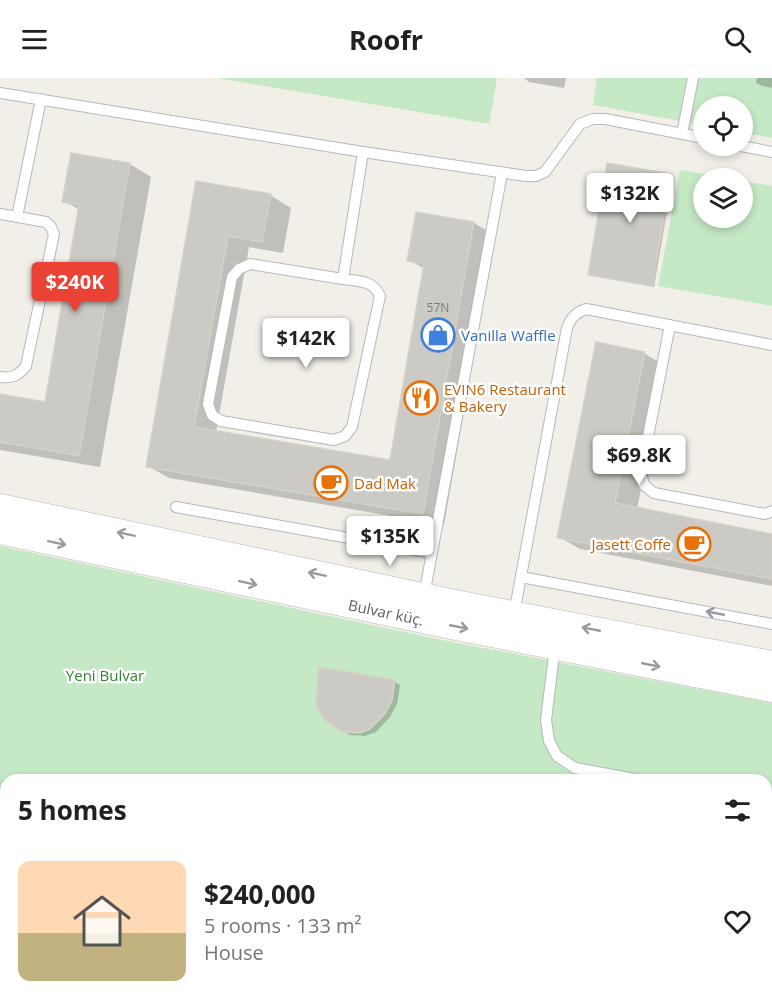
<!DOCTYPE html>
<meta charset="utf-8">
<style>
:root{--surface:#fff;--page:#f2f2f2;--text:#202124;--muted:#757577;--accent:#ea4335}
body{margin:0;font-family:"Open Sans",sans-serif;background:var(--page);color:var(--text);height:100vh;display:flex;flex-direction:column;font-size:22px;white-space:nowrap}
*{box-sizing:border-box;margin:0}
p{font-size:20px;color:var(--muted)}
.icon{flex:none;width:33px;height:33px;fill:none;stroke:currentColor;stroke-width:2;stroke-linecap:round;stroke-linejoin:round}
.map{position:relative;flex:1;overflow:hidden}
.drawer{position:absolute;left:0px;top:696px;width:772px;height:234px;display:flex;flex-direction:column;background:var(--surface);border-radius:18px 18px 0 0;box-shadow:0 3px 9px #0003}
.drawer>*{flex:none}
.buttons{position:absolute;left:693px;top:18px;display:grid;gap:12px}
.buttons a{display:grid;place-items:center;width:60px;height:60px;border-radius:50%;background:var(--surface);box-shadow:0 3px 9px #0003;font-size:30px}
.price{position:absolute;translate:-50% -51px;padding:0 14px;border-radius:6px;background:#fff;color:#222;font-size:20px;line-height:39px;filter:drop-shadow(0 2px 3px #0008)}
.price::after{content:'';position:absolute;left:50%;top:36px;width:18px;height:14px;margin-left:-9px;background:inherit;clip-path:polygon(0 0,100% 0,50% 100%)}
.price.current{background:var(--accent);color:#fff}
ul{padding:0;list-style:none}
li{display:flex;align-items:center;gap:18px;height:150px;padding:0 18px}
li span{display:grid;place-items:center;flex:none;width:168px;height:120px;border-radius:12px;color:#555}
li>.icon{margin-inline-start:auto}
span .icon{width:72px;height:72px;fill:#fffc;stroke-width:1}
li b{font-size:26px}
h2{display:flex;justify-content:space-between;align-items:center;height:72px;padding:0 18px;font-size:26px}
header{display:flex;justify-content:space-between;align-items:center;height:78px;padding:0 18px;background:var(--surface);font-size:27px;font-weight:700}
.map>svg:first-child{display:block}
.green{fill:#c5e8c5}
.shadow{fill:#0003}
.building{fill:#cccac5;stroke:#d6d1c6;stroke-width:1.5}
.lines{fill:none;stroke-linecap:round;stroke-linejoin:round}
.service-casing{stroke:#b5b8bc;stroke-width:12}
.tertiary-casing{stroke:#b5b8bc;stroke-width:27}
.service{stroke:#fff;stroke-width:10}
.tertiary{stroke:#fff;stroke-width:26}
.oneway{stroke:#979a9d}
.labels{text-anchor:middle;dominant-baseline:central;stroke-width:5;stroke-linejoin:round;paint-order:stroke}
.number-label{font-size:12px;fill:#7a7d7f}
.shop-label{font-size:15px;fill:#366cbe;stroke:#fff;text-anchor:start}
.food-label{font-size:15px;fill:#c56008;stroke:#fff;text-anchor:start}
.street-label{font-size:15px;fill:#5f6368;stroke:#fff}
.park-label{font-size:15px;fill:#348238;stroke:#fff}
</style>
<header><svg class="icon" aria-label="menu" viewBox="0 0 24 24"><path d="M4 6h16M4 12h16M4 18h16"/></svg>Roofr<svg class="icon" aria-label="search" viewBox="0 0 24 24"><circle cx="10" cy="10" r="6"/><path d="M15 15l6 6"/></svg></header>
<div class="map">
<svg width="772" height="930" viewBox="0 0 772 930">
<rect width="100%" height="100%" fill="#f1efe8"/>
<path class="green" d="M217 0H497L489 46Z
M597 0H772V60L743 55 742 28H704L703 47 593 27Z
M680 92 728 100H704V140H742L743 103 772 108V228L658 208Z
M0 468 447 563 772 625V930H252L234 924H766V702H6V846L0 844Z"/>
<path class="shadow" d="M524 0H566L564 10 529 4Z
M757 0H772V10L762 8 756 5Z
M72 77 130 86 151 99 100 389 0 372V317L46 325 80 132 64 123Z
M609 87 673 99 654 209 590 197Z
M198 105 270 117 291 130 283 175 249 169 216 354 391 384 425 191 409 182 474 145 495 157 444 447 169 400 148 388Z
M645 276 666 288 637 431 772 458V508L580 471 559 459Z
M394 603 400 607 397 626 390 639 376 654 365 658 350 657 344 653Z"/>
<path class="building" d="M71 75 130 85 79 378 0 364V316L45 324 79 127 62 124Z
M607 85 671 96 652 208 588 197Z
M196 103 271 116 262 164 228 158 194 349 390 382 424 186 407 183 416 134 474 144 423 436 146 389Z
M596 264 645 274 615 425 772 456V501L557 460Z
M319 589 395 602 392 623 385 636 370 651 359 655 343 654 326 643 316 628Z"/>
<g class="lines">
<defs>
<path id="service" d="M0 15 363 74 526 98H536L545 94 580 46 593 41H605L704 60
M682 56 693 0
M741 68 772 74
M0 136 46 144 51 149 54 156 26 288C19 297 12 301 0 299
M17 139 41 21
M343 201 250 186 239 191 232 199 208 326 212 337 221 343 334 362 345 358 352 349 380 218C373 202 358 203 343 201L363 74
M670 247 641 394 644 407 654 415 765 436 772 433
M176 429 432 475
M521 499 772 546
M424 518 502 95
M514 536 567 250C571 240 575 235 586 231L772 267
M555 569 546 642 549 663 557 678 575 690 640 702"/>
<path id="tertiary" d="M0 429 455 525 772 586
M0 453 451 548 772 611"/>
</defs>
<use href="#service" class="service-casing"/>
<use href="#tertiary" class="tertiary-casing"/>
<use href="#service" class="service"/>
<use href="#tertiary" class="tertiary"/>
</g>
<defs><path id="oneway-shaft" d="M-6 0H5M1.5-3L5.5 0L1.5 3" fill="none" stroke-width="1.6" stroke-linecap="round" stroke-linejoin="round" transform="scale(1.5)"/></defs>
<g class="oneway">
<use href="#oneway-shaft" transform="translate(126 456) rotate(-168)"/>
<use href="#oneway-shaft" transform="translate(57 465) rotate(12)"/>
<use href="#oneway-shaft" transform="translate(317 496) rotate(-168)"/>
<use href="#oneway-shaft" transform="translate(248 505) rotate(12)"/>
<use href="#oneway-shaft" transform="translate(715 535) rotate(-169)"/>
<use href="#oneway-shaft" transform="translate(459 549) rotate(11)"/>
<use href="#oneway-shaft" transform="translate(591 551) rotate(-169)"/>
<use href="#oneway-shaft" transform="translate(651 587) rotate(11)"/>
</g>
<defs>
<symbol id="shop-ring" viewBox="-11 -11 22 22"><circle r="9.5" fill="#fff" stroke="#3f7fe0" stroke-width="1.5"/><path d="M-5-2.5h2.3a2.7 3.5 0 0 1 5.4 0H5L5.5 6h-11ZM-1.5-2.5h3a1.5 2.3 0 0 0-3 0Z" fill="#3f7fe0"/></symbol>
<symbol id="restaurant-ring" viewBox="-11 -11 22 22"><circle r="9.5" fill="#fff" stroke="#e8710a" stroke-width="1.5"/><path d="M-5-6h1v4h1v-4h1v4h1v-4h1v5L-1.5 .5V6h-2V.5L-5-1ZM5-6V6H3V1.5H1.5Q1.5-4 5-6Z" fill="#e8710a"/></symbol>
<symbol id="cafe-ring" viewBox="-11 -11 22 22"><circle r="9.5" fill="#fff" stroke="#e8710a" stroke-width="1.5"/><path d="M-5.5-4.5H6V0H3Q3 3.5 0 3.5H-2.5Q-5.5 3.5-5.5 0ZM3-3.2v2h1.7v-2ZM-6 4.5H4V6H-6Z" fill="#e8710a"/></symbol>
</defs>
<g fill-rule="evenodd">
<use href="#shop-ring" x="419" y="238" width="38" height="38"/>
<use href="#restaurant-ring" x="402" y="301" width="38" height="38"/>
<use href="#cafe-ring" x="312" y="386" width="38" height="38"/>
<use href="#cafe-ring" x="675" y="447" width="38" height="38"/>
</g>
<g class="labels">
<g class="number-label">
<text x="438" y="229">57N</text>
</g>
<g class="shop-label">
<text x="461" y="257">Vanilla Waffle</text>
</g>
<g class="food-label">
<text x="444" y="311">EVIN6 Restaurant<tspan x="444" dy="17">&amp; Bakery</tspan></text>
<text x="354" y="405">Dad Mak</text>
<text x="671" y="466" text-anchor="end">Jasett Coffe</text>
</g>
<g class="street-label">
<text transform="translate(386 534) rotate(12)">Bulvar küç.</text>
</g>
<g class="park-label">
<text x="105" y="597">Yeni Bulvar</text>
</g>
</g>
</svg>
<div class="buttons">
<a><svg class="icon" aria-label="locate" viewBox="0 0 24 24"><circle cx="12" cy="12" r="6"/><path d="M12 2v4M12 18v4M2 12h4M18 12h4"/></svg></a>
<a><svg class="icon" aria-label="layers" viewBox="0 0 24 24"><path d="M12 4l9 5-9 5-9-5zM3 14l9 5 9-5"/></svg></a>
</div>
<b class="price" style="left:630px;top:146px">$132K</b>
<b class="price current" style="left:75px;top:235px">$240K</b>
<b class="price" style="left:306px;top:291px">$142K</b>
<b class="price" style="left:639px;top:408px">$69.8K</b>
<b class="price" style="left:390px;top:489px">$135K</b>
<section class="drawer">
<h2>5 homes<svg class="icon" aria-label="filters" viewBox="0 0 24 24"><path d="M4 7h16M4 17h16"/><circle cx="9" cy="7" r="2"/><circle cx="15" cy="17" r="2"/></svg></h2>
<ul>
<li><span style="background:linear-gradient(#ffd9b3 60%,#c2b280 0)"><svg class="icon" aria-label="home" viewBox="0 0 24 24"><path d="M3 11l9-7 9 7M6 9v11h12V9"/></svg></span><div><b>$240,000</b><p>5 rooms · 133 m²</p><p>House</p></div><svg class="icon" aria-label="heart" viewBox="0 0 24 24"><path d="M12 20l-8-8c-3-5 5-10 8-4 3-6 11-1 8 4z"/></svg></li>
</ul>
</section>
</div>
